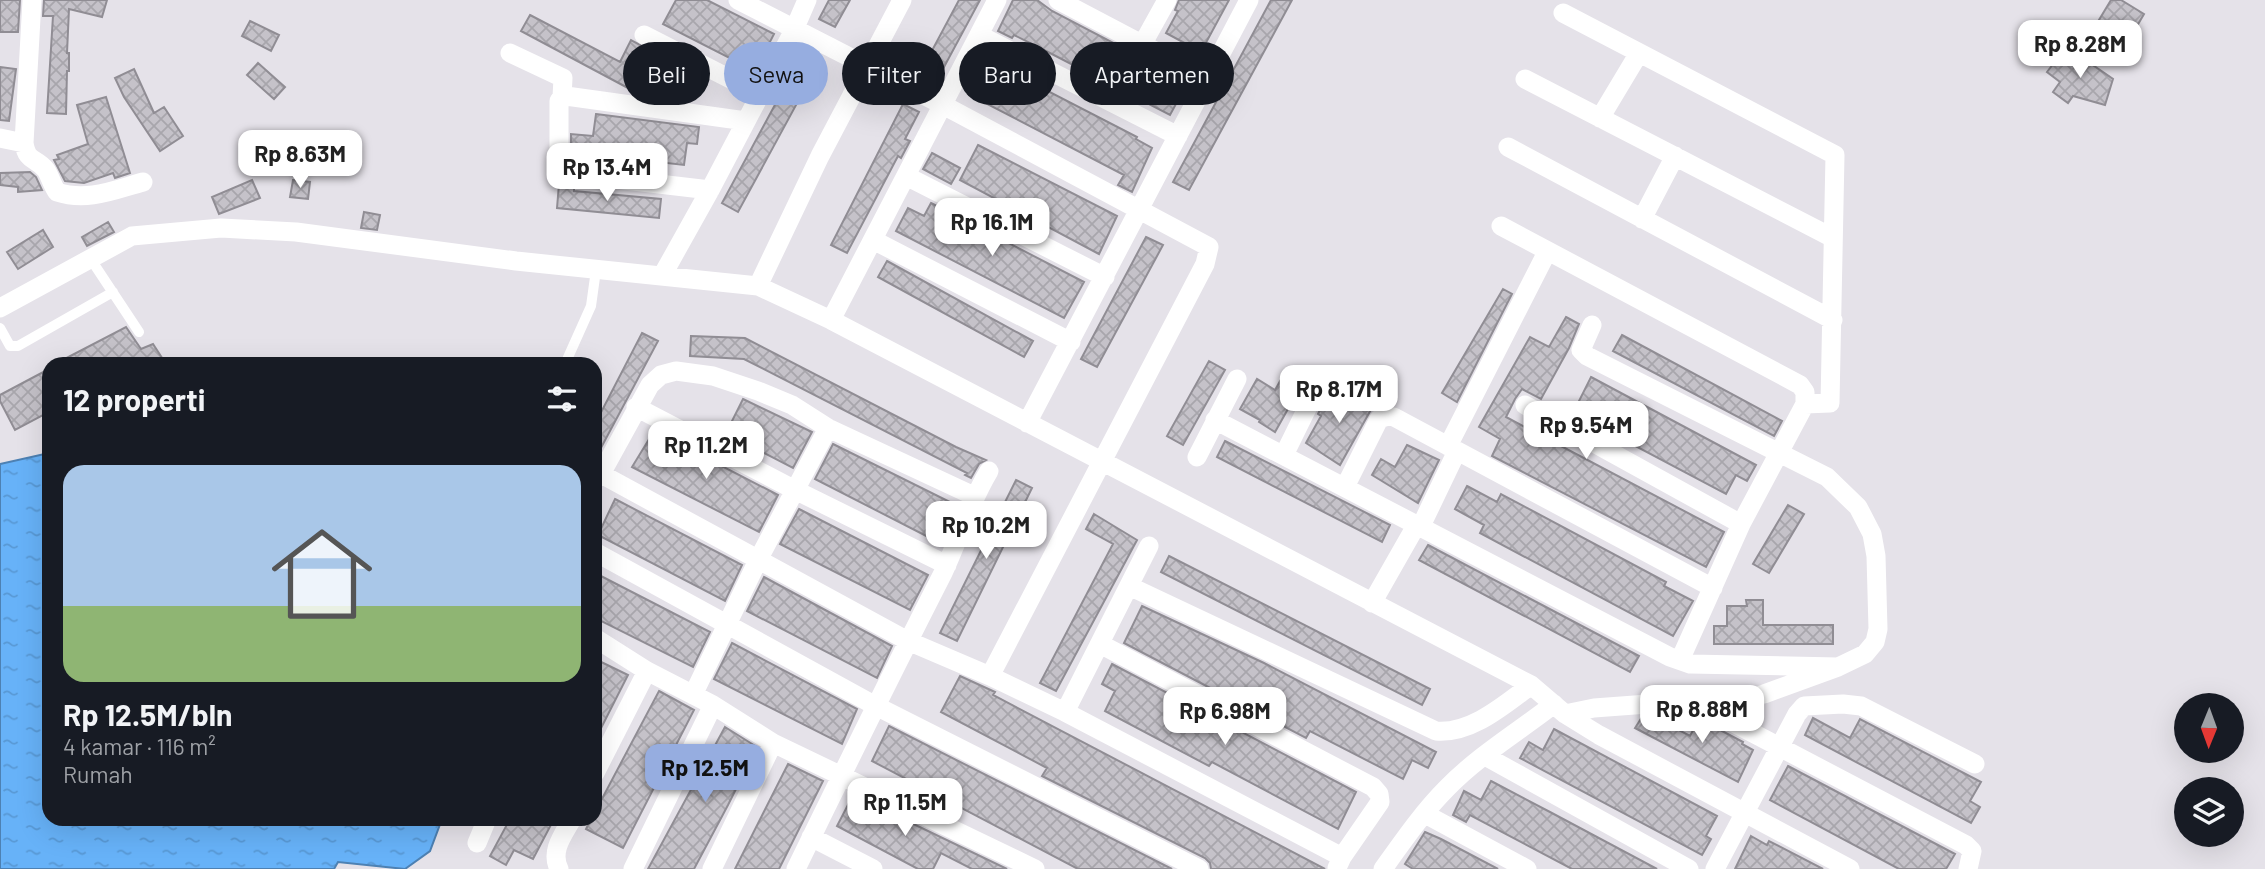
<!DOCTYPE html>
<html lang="id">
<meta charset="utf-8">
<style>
:root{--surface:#171b24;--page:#20242c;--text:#f1f3f6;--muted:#9ea1a6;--line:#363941;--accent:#96ade0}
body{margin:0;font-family:Barlow,sans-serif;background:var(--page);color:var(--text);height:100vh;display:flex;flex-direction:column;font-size:26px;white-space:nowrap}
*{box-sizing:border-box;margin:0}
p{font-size:23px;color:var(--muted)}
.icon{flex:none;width:38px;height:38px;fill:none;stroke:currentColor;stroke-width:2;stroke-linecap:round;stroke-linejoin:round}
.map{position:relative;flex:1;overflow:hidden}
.side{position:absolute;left:42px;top:357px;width:560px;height:469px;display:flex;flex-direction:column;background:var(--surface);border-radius:21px;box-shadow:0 7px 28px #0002}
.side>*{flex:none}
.top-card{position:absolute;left:623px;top:42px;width:665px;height:63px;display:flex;gap:14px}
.needle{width:46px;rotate:181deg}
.fabs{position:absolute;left:2174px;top:693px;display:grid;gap:14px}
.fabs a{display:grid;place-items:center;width:70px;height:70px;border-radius:50%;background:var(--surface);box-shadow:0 7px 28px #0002;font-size:35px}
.price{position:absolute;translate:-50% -60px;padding:0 16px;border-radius:14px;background:#fff;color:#222;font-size:23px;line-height:46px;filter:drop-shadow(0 2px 4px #0008)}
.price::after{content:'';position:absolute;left:50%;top:42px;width:21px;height:16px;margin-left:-10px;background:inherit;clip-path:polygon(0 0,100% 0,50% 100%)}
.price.active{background:var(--accent);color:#111}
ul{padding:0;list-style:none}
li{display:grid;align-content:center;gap:14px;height:371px;padding:0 21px}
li+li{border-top:2px solid var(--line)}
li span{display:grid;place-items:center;height:217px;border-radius:21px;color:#555}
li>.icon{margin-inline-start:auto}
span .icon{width:126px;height:126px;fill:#fffc;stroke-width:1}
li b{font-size:30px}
h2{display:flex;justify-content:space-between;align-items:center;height:84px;padding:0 21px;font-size:30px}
.chip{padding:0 24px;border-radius:32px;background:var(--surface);box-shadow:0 7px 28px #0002;font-size:24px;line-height:63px}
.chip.active{background:var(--accent);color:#111}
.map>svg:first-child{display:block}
.water{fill:url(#water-ripples);stroke:#4d81b3;stroke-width:2}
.building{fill:url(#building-cross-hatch);stroke:#908d94;stroke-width:2}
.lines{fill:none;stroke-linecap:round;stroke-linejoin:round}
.service{stroke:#fff;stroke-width:10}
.minor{stroke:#fff;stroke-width:19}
</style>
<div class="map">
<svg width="2265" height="869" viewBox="0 0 2265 869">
<defs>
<pattern id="water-ripples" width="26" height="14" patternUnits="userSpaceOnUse" patternTransform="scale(1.75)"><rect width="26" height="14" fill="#67b2f8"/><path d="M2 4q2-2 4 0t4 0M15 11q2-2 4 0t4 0" fill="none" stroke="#5898d4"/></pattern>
<pattern id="building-cross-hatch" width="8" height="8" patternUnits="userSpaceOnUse" patternTransform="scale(1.75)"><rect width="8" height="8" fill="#c5c2c9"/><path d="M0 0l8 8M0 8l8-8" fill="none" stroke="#a8a6ac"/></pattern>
</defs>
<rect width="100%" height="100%" fill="#e5e2e9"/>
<path class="water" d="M49 453V819H442L430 851 405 869 338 862 334 869H0V464Z"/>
<path class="building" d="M0 0H20L18 32H0Z
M44 0H107L102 17 69 9 67 53H69V71H67L66 114 47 113 53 16H43Z
M676 0H707L774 34 755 71 663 24Z
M829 0H850L835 27 819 19Z
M959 0H980L936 82 920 73Z
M1013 0H1037L1052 11 1188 82 1170 115 1046 51 1014 35 1012 38 998 31Z
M1179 0H1229L1201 52 1166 33 1178 11 1175 10Z
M1271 0H1292L1189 190 1173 182Z
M2111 0H2121L2144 14 2130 38 2099 20Z
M530 15 620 62 631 40 681 67 667 95 633 77 628 88 521 31Z
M250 21 279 35 271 51 242 36Z
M804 51 821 59 738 212 722 203Z
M2061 54 2073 63 2078 55 2113 79 2105 105 2073 96 2068 103 2053 92 2060 82 2047 72Z
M984 58 1137 137 1136 139 1152 148 1132 192 1118 185 1124 175 968 94Z
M258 63 285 87 274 99 247 75Z
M0 67 16 69 9 121 0 120Z
M134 69 154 113 164 107 183 136 160 151 124 97 115 78Z
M106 97 130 173 115 178 113 173 84 183 65 181 54 160 59 159 57 155 88 144 77 105Z
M903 104 919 112 905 139 910 141 901 158 898 156 847 253 831 245Z
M596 114 699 127 697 144 687 143 684 165 571 152V134L593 136Z
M978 145 1117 216 1099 254 960 180Z
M932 153 960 168 951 184 923 169Z
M30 172 36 177 42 190 18 192V187L0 185V173Z
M252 180 260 198 219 214 212 197Z
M293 180 310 182 308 199 290 197Z
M559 184 574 186V191L661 199 659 218 557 208Z
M931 203 1084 282 1064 318 896 231 908 208 924 216Z
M364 212 380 215 377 230 361 228Z
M108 222 114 232 87 246 82 237Z
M43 230 53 247 18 269 7 252Z
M1146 237 1163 245 1097 367 1081 359Z
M887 261 1033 341 1024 357 878 277Z
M1503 289 1512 294 1457 402 1442 393Z
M1566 317 1579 324 1569 348 1541 399 1522 389 1515 399 1506 417 1724 532 1706 567 1492 456 1500 439 1479 427 1530 337 1549 347Z
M126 327 141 349 153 344 166 364H55Z
M642 333 658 341 595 459V424Z
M1622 335 1782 421 1774 436 1613 351Z
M691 336 745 338 956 447 986 460 979 464 971 478 965 475 967 473 744 359 690 356Z
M1209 361 1225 370 1183 445 1167 436Z
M49 369V412L15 430 0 401V395Z
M1283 376 1303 388 1296 402 1293 400 1275 432 1259 422 1260 420 1240 409 1257 379 1275 390Z
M1591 377 1756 465 1747 481 1736 475 1726 494 1573 413Z
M1339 386 1373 406 1340 465 1306 443 1321 416 1318 414 1325 400 1329 403Z
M743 399 812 432 793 468 726 433Z
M654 431 778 495 759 532 632 467Z
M1225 441 1390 525 1382 542 1217 457Z
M833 444 958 506 942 544 815 479Z
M1407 445 1439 460 1418 503 1372 475 1381 459 1395 467Z
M1016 480 1032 488 957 641 940 633Z
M1467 486 1497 502 1501 494 1666 582 1664 586 1693 601 1673 636 1480 533 1484 525 1455 509Z
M615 499 742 565 725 601 598 535Z
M1788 505 1804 514 1769 573 1753 564Z
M799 509 928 575 910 610 780 544Z
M1094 514 1137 540 1056 691 1040 683 1113 544 1086 529Z
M1428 545 1639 656 1630 672 1419 560Z
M1169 556 1430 689 1422 705 1161 572Z
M595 573 710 632 693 667 595 618Z
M764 577 892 646 877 678 747 611Z
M1746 600H1763V625H1833V644H1714V626H1727V606H1747Z
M1142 606 1264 663 1436 752 1428 768 1412 760 1403 779 1310 731 1306 738 1124 643Z
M732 643 857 709 842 744 714 679Z
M595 659 628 675 595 740Z
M1112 664 1356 792 1338 829 1212 762 1209 766 1105 711 1115 691 1102 684Z
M960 676 995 692 993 695 1325 869H1211L1210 863 1205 858 1042 776 1047 768 941 712Z
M659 691 694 710 623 848 586 829 591 819H595V812Z
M1642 717H1654L1690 736 1698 721 1705 722 1743 742 1742 744 1753 750 1738 782 1635 728Z
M1813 718 1850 738 1860 719 1981 782 1970 801 1980 807 1971 823 1805 735Z
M889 726 1172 869H1078L872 761Z
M725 727 757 747 728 805 694 869H648Z
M1554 729 1717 816 1706 836 1711 839 1702 855 1520 758 1529 742 1543 750Z
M788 764 823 781 779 869H735Z
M1788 766 1955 854 1946 869H1899L1770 800Z
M1491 781 1550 812 1657 869H1572L1470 815 1466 822 1453 815 1464 791 1481 800Z
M853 795 1007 869H972L941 853 933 869H918L837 826Z
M510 819H554L533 859 514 850 506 865 490 856Z
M1425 832 1441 839 1498 869H1413L1405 864Z
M1751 836 1767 845 1769 841 1823 869H1735Z"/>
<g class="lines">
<path class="service" d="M90 258 139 332
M0 328 10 346H18L113 292
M565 364 591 306 596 270"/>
<path class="minor" d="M32 0 24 143C27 163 36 157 46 170 50 176 52 185 57 192 87 202 114 190 143 182
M738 0 943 105 1209 247 1205 264 990 676
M1058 0 1208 79
M1563 13 1835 155 1830 403 1805 404
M644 35 760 94
M979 35 1178 136
M1142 45 1167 0
M510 53 563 78 562 97
M1525 79 1833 238
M1600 118 1639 53
M0 138 24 143
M1508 147 1833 320
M906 176 1105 277
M710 190 565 173 559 163V101L562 97 566 96 746 121
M1642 219 1675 156
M1501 226 1800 385 1805 392V404L1741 524
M873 240 1071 342
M662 276 710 190 794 30 807 0
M758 286 820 156 902 0
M0 308 132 236 221 228 296 232 516 261 758 286 831 320 1531 685 1565 714 1599 735 1850 869
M831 320 997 0
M1592 325 1581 350 1587 356 1827 477 1858 507 1872 534 1876 556 1878 629 1875 642 1865 654 1838 667 1764 694 1709 710
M1525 405 1741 524 1680 660
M636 407 795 490 947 565
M1215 420 1670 657 1690 664 1838 667
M1027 423 1249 0
M1448 446 1547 252
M1284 455 1319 384
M1197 457 1237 379
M601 474 908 641 990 676 1065 712 1342 857
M595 479 601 474 650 385 661 375 676 371 713 376 758 391 792 405 828 428 974 496
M1345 487 1379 419 1388 416 1394 417 1713 588
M1421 526 1457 451
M595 552 874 705 1199 869
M1129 586 1436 731C1471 734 1504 705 1531 685
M1372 603 1417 524
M595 638 647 671 713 705 773 743 1035 869
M1100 644 1373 787 1379 794 1380 802 1342 857 1337 868
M693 695 758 560 828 428
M1065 712 1149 546
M1565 714 1594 708 1648 704 1709 710 1966 845 1972 851 1968 869
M1485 756 1689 869
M595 773 647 671
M1425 814 1527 869
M811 837 873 869
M477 843 487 819
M559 869C550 851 563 835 572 819
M633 869 713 705
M712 869 773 743
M796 869C844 770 893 671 943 573 959 539 969 504 989 471
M1383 869C1403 841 1423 812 1447 788 1478 756 1518 732 1554 704
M1715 869 1797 714 1804 706 1843 704 1861 706 1975 764"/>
</g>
</svg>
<div class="fabs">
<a><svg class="needle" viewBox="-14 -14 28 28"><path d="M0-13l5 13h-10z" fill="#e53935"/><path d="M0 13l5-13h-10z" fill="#9ea1a6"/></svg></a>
<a><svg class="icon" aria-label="layers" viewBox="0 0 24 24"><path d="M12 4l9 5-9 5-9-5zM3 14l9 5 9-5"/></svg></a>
</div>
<b class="price" style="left:2080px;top:80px">Rp 8.28M</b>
<b class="price" style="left:300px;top:190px">Rp 8.63M</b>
<b class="price" style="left:607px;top:203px">Rp 13.4M</b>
<b class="price" style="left:992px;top:258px">Rp 16.1M</b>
<b class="price" style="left:1339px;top:425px">Rp 8.17M</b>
<b class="price" style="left:1586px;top:461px">Rp 9.54M</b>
<b class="price" style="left:706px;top:481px">Rp 11.2M</b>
<b class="price" style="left:986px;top:561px">Rp 10.2M</b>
<b class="price" style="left:1702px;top:745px">Rp 8.88M</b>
<b class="price" style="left:1225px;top:747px">Rp 6.98M</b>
<b class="price active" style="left:705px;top:804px">Rp 12.5M</b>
<b class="price" style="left:905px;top:838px">Rp 11.5M</b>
<div class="top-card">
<a class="chip">Beli</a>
<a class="chip active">Sewa</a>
<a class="chip">Filter</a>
<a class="chip">Baru</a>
<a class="chip">Apartemen</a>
</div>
<section class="side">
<h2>12 properti<svg class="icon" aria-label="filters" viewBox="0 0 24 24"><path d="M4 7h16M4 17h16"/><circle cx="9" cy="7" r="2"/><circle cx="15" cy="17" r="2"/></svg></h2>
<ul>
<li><span style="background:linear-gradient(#a9c7e8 65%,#8fb573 0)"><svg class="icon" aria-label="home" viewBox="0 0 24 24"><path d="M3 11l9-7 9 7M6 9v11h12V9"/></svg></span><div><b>Rp 12.5M/bln</b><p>4 kamar · 116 m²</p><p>Rumah</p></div></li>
</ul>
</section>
</div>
